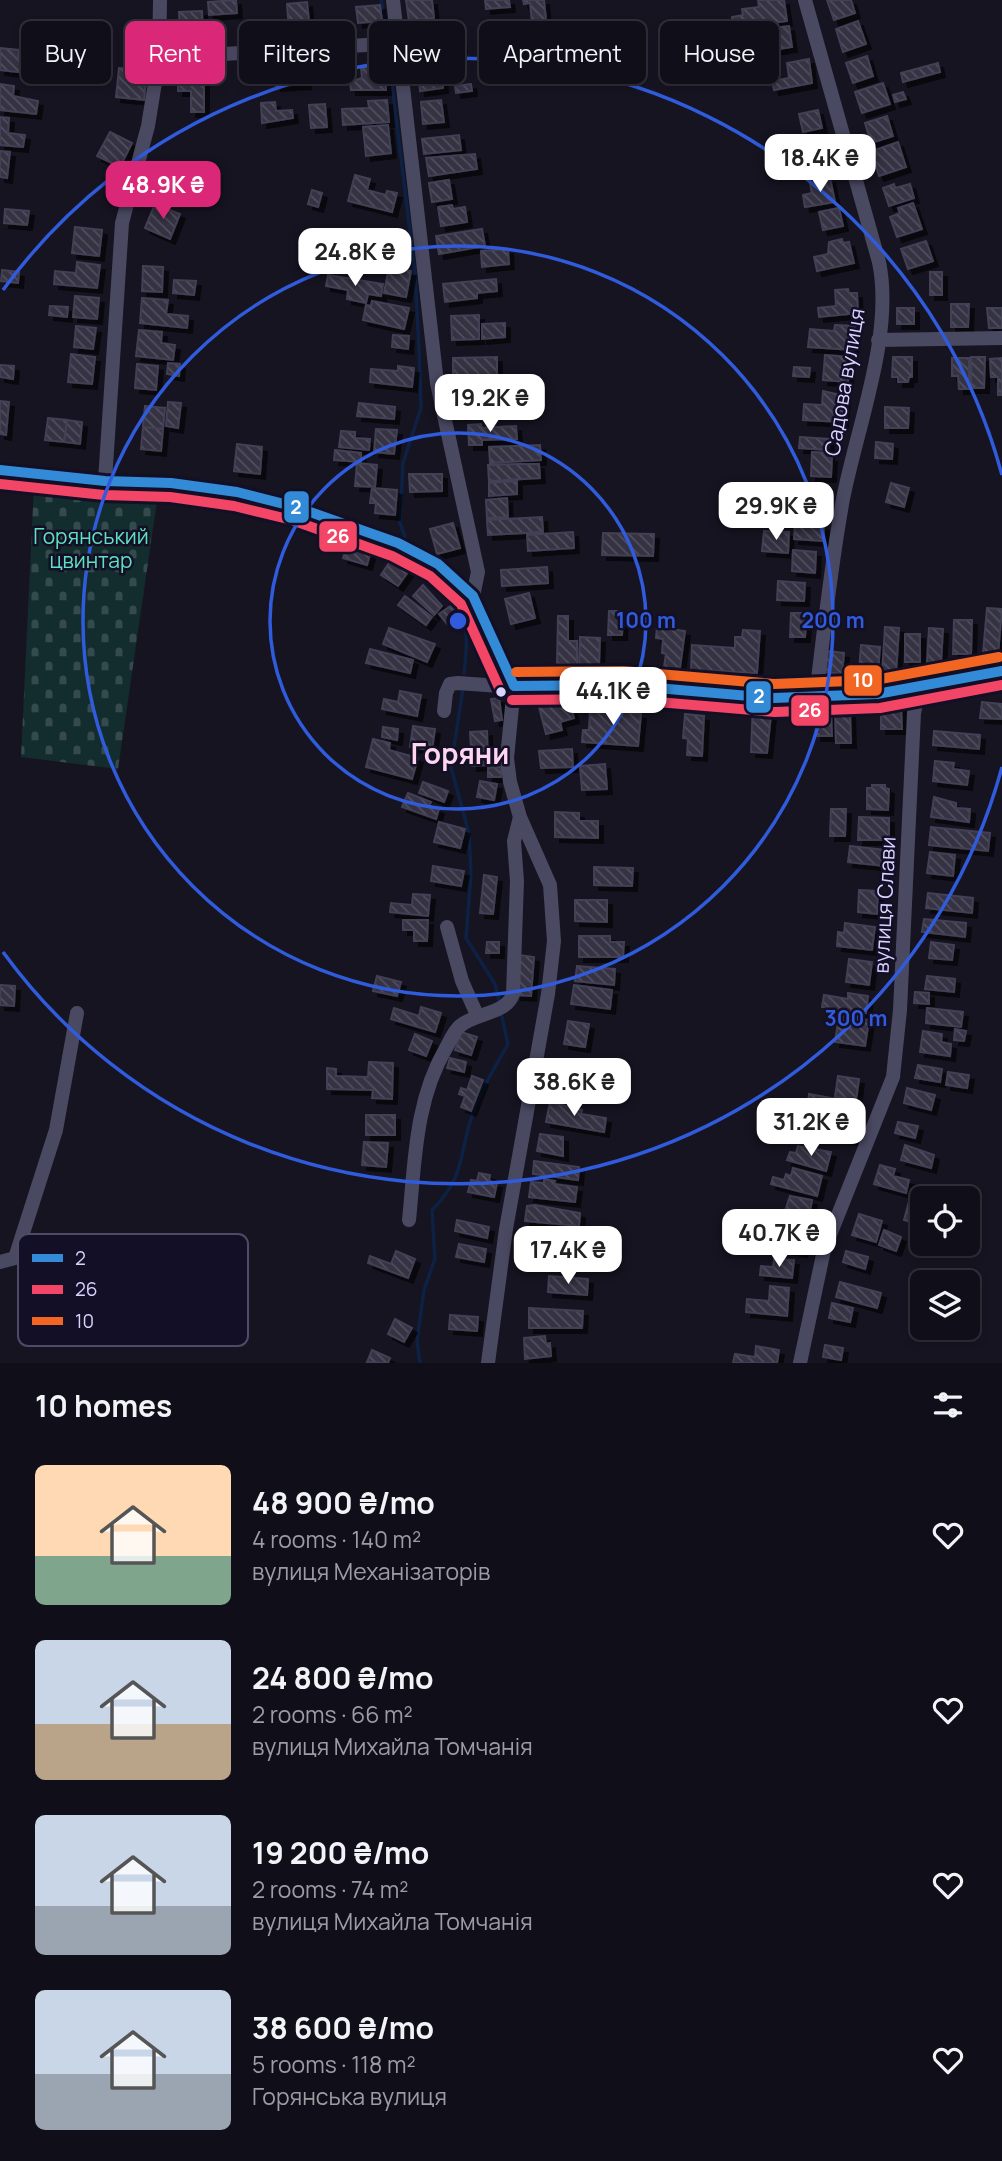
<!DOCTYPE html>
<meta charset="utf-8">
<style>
:root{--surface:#100f19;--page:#191822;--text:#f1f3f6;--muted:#9c9ca2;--line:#302f38;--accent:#db2777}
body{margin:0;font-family:Manrope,sans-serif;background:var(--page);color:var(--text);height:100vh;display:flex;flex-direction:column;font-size:26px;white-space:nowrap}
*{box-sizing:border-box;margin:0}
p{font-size:23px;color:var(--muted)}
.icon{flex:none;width:38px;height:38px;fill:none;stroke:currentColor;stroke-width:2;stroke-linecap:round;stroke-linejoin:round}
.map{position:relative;height:1363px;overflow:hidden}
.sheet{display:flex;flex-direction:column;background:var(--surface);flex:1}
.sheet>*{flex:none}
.top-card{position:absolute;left:21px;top:21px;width:961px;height:63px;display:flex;gap:14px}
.controls{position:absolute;left:910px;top:1186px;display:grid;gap:14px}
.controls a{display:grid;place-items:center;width:70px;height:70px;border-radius:10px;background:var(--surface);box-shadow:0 4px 10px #0003,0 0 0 2px var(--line);font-size:35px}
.price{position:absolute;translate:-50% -60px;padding:0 16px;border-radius:14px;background:#fff;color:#222;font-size:23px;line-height:46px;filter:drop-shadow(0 2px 4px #0008)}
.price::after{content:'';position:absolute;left:50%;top:42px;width:21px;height:16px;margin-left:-10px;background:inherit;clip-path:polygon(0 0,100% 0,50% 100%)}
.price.active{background:var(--accent);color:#fff}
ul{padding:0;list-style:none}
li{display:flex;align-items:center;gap:21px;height:175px;padding:0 35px}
li span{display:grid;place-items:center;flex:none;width:196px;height:140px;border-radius:10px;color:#555}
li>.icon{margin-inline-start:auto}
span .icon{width:84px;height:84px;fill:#fffc;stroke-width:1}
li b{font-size:30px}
h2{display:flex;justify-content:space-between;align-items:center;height:84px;padding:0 35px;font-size:30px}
.pill{padding:0 24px;border-radius:10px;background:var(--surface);box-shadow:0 4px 10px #0003,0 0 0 2px var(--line);font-size:24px;line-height:63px}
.pill.active{background:var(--accent);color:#fff}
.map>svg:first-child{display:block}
.cemetery{fill:url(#cemetery-stones)}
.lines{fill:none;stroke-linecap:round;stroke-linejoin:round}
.stream{stroke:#0d2144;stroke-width:3.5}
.building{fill:url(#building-back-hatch);stroke:#433f54;stroke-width:2;filter:url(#shadow)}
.minor{stroke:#4a4962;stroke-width:14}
.bus-1-casing{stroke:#130f26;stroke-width:16}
.bus-2-casing{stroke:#130f26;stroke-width:16}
.bus-3-casing{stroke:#130f26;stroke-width:16}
.bus-1{stroke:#338bd7;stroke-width:10}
.bus-2{stroke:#f34667;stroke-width:10}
.bus-3{stroke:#f26522;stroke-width:10}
.ring{fill:none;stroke:#305bdc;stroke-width:3.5}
.bus-dot{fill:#d9d4ff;stroke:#130f26;stroke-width:2.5}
.labels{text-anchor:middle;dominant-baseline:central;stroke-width:5;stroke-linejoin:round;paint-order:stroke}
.street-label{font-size:21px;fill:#d9d4ff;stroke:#130f26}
.park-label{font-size:21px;fill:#5fe0c0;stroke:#130f26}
.district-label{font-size:28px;font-weight:bold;fill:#ffd6f0;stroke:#130f26}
.key{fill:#130f26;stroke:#4e4a67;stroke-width:2}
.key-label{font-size:19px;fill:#d9d4ff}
.centre{fill:#305bdc;stroke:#130f26;stroke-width:3.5}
.ring-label{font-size:21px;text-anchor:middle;font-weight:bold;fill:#305bdc;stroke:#130f26;stroke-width:5;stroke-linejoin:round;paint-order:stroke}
.line-badge{stroke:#130f26;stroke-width:2.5}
.badge-label{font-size:19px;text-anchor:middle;font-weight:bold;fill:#fff}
</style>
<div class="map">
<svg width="1002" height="1363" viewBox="0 0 1002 1363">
<defs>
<pattern id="cemetery-stones" width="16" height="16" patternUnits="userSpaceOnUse" patternTransform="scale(1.75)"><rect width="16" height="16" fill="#132c2d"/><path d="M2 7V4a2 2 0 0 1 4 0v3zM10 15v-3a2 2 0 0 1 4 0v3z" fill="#354a4c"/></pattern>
<pattern id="building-back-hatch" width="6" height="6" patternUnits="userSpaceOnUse" patternTransform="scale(1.75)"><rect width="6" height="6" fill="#343243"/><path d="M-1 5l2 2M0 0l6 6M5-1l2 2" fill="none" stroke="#514f5f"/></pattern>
<filter id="shadow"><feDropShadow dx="5" dy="5" stdDeviation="0" flood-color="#0009"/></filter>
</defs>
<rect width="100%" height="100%" fill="#161421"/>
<path class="cemetery" d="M34 485 158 494 118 769 21 757Z"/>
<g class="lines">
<path class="stream" d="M381 0 387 36
M388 51 415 273 419 348 421 408 403 463 400 523 405 537
M412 558C423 566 439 574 447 584 470 611 468 641 464 673
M463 688 451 767 469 834 471 873 466 938 495 984 500 1005
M420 1363 417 1341 424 1290 435 1259 432 1210C463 1179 459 1160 470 1122 478 1094 494 1069 508 1044L501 1013"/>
</g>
<path class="building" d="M236 0 237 13 209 15 208 2Z
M406 0H432L434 18 409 21Z
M485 0H509L510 7 486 9Z
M523 0H544L546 20 532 22 530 3 524 4Z
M758 0H784L787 21 733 29 732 17 743 15 742 9 759 7Z
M827 0H851L855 13 834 20Z
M307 2 310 30 289 32 287 4Z
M380 5 382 21 358 23 356 7Z
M202 11 203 38 187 39 186 30 180 31 179 12Z
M858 21 866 44 843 52 836 29Z
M441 26 444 49 417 52 414 29Z
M789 26 792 47 767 51 763 29Z
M517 30 519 45 485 49 483 33Z
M461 37 462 48 448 50 447 39Z
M0 48 19 50 18 59 46 62 45 75 0 70Z
M867 56 873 76 853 83 846 63Z
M809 59 812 83 774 90 772 81 789 78 787 63Z
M441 63 443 88 420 91 418 66Z
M938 63 940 72 903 82 901 73Z
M178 64H204V112H191V91H178Z
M384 65 386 90H351L350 82 362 78 361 68Z
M119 68 147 71 144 100 116 97Z
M305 69 306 84 291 85 290 70Z
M290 70 291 85 276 86 274 71Z
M883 83 890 104 862 113 855 92Z
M0 84 14 86 13 96 38 101 36 114 0 110Z
M471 84 472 91 456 93 455 86Z
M903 92 906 99 895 102 893 95Z
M387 100 389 122 343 125 342 109 369 108 368 101Z
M441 100 444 122 423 124 421 102Z
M275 102 276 111 292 110 293 118 262 123 261 103Z
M325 104 327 127 311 128 309 105Z
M818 110 822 128 803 132 799 114Z
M887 116 893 136 871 143 865 123Z
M0 117 9 118 8 133 25 135 23 147 0 145Z
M388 125 391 153 366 156 363 127Z
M110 132 132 143 120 167 97 156Z
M459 135 461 150 424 154 422 139Z
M799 139 801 148 777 153 775 144Z
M898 142 906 167 879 176 873 156 877 154 875 150Z
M824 149 829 169 798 172 796 162 808 159 807 153Z
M0 151 10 152 7 178 0 177Z
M475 154 477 169 429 176 426 158Z
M176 166 192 174 181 200 161 190Z
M355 175 370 179 367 190 386 195 387 191 397 193 392 212 348 201Z
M830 178 835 202 805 207 803 195 812 193 810 183Z
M449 180 452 199 432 202 429 183Z
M894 184 895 188 910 184 914 198 889 206 883 188Z
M312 190 322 193 318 207 308 204Z
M913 203 922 229 897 237 890 217 900 213 898 208Z
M155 204 180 214 170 239 145 228Z
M452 205 453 209 465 207 467 222 441 226 438 207Z
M839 208 843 226 823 230 819 212Z
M5 209 29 211 27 225 4 223Z
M75 227 102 230 99 256 72 253Z
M482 229 485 246 439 254 436 236Z
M382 230 404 234 400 257 358 250 360 239 380 242Z
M842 239 843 243 849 242 854 263 817 271 814 257 828 254 829 242Z
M926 241 933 261 908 269 901 249Z
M508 249 509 264 482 267 481 251Z
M77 262 100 265 97 288 54 284 55 271 76 273Z
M143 266 163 267 162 292 142 291Z
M389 267 411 271 406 297 384 293Z
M2 270 19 272 18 283 1 281Z
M930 272H942V295H930Z
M328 275 383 284 381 296 368 294 366 303 347 299 348 290 326 286Z
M496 279 497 291 477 293V298L445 302 443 284Z
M174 280 196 281 194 295 173 293Z
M848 289 849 293H857L858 313 819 317 818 308 836 306 835 290Z
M75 296 99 298 97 319 73 317Z
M142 298 168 300 166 314 188 316 187 328 140 323Z
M372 301 409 308 404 329 363 320 366 305 371 306Z
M951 304H969L968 327H951Z
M50 306 68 307 67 317 49 315Z
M897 308H914V324H897Z
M987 308H1002V328H989Z
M479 315V339L452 340 451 316Z
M505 323V337L482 339V324Z
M835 325 855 326 853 350 808 347 810 329 834 331Z
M76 326 96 328 93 349 74 347Z
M139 330 162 332 161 343 175 345 173 360 136 356Z
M393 335 409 336 408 349 392 347Z
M71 354 95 357 92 384 68 382Z
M825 355 850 357 848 382 823 380Z
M497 357V375L453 376V358Z
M893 357H912V377H909L908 382H898V377H892Z
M971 357H985L984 388H971Z
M952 358H969V389H959L958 376H952Z
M1002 358V395H998V377H991L990 359Z
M168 363 180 364 179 376 167 374Z
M137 364 158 366 156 390 135 388Z
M0 365 14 366 13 379 0 377Z
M398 366 414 368 412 387 370 382 371 369 398 371Z
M794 367 810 368 809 377 793 376Z
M823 391 845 396 843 422 803 420 804 404 822 405Z
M499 392 501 410 460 415 457 398Z
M0 401 9 402 6 435 0 434Z
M168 402 181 403 178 428 166 426Z
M359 403 395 407 394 419 357 416Z
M145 406 165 408 163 429 143 427Z
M885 407 909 408 908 428H885Z
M48 418 67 420 64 442 45 440Z
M67 420 82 422 80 444 64 442Z
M481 424 482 428 516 426 517 439 482 440V445H469L468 425Z
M143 427 163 429 161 451 141 449Z
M376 429 397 430 394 454 374 452Z
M341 431 355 432V438L370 439 369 450 339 447Z
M800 437 829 439 828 450 799 448Z
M876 442 893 444 892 459 875 458Z
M237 444 262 447 260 474 234 471Z
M540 445 541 460 490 463 489 447Z
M335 450 361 453V462L334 460Z
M812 452 829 453V457H832L831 477 811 476Z
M357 463 377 465 375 487 355 486Z
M520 464H539L540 478 489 481 488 465Z
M409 474H442V491L410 492Z
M517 481V494L489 496V483Z
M891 483 909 488 904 507 886 502Z
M806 485 828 490 827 509 804 508Z
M372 488 397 490 395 515 375 513 376 503H370Z
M507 498 508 517 487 518 486 500Z
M776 503 796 504 795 524 775 522Z
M802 514 815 515 814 525 824 526 823 541 794 539 795 524H802Z
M542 517 543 532 488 535 487 520Z
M453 523 460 548 437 554 430 529Z
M764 531 789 532 788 553 762 551Z
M573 532 574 548 528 551 527 535Z
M603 533 654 534 653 556 602 555Z
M347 546 371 551 367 565 343 558Z
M793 550 816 552 815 573 792 571Z
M391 560 408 572 398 586 381 575Z
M547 567 548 583 502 586 501 570Z
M778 581 805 583 804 601 777 600Z
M423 585 442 606 434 615 413 596Z
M529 593 535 618 511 624 505 599Z
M405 596 432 617 426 625 398 605Z
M452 605 460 615 448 625 439 614Z
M987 608 1002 609 998 654 983 653Z
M609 611H623L622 635H608Z
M791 613H807L805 637H790Z
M558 616H568V641H577V665L557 664Z
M954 620H972L971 654H953Z
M657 627 685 631 678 682 662 680 666 654 662 653 663 639 656 638Z
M885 627 899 628 896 674H882Z
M389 628 435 644 427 662 383 644Z
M929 628 943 629 941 663 927 662Z
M743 630 760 631 757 673 691 670 692 645 735 648V637H742Z
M905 634H920V662H905Z
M580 637 600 638 599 665H579Z
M861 645 880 647 878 672 859 671Z
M370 649 413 660 410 673 366 663Z
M827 651 844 653 842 674 825 672Z
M400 691 421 695 417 716 382 709 384 699 398 702Z
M499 698 502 720 495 721 491 699Z
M569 699 574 718 560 722 562 730 546 734 539 707Z
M982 702 1002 704V719L980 718Z
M753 704 772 705 767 753 751 752Z
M611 706 625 707V712L641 714 638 746 582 742 583 730H589L590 710 610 711Z
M901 707 902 729H881V708Z
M835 710H850L851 743H836Z
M831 711 832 736H816L815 712Z
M685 714 704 716 702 756 687 755 688 739 683 738Z
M413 726 435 729 432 750 410 747Z
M383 727 398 729 397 740 382 737Z
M487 731 488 765 472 766 470 732Z
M934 731 980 735 979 749 933 745Z
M373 739 390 743 389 750 418 758 412 779 366 767Z
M572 749 573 767 541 768 539 751Z
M935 761 954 763 953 769 969 771 967 785 933 781Z
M605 764 607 789 582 790 580 766Z
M501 767V777H488V768Z
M480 781 497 784 494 800 477 797Z
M423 782 448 791 444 802 419 793Z
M872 785H885V788L889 789 888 810 867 809V788H872Z
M408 793 431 802 429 806 439 809 436 819 402 807Z
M934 797 956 803V808L970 809 969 822 931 817Z
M831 809H846L845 836H830Z
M555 812 579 813V821H598V838L555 837Z
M859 817 889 818V840H858Z
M439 822 465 829 460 848 434 842Z
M931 827 990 833 988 851 929 845Z
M850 846 885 850 884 866 848 862Z
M930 852 955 855 953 876 927 873Z
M433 866 464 871 461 886 431 881Z
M594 867 633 868 632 886 594 885Z
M484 875 497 877 493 914 480 913Z
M859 890 878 891 877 914 858 912Z
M928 893 973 898 972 913 926 908Z
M413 894 430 895 428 916 390 912 391 903 412 905Z
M575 900H607V922L575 921Z
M924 919 966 923 965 937 922 932Z
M403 920H428L427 941H414V930H403Z
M845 923 875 927 872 950 837 946 838 932 844 933Z
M579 936H610V942H624L623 957H579Z
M487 942H499V953H486Z
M931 942 954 945 952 960 929 958Z
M519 955 534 957 531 996 516 995Z
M849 959 872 962 869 985 846 982Z
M577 966 615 969 614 985 575 981Z
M377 976 401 982 397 996 373 991Z
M927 976 955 979 954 992 925 989Z
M0 985 15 986 14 1006 0 1005Z
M574 985 612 990 610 1009 571 1004Z
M915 992 929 993V1004L914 1003Z
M848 993 868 996 866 1013 822 1007 824 995 848 999Z
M421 1007 441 1013 435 1032 391 1019 394 1008 419 1016Z
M927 1008 963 1012 961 1027 926 1023Z
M839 1016 869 1020 865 1046 835 1042Z
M568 1021 589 1024 585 1047 564 1044Z
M955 1029 966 1031 964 1041 954 1040Z
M923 1031 942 1034 941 1042 951 1044 950 1056 920 1052Z
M461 1032 477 1037 471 1055 455 1050Z
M415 1034 432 1041 426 1056 409 1050Z
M450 1058 466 1062 464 1072 447 1068Z
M369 1062 393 1063 392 1099 372 1098 373 1090 327 1089V1068L336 1069V1076L368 1077Z
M560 1065 581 1069 580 1078 615 1085 613 1098 555 1088Z
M918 1065 942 1069 940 1082 915 1078Z
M948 1072 969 1075 967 1088 946 1085Z
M472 1076 483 1080 471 1111 461 1107 465 1096 459 1094 461 1088 467 1090Z
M838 1076 859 1079 856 1100 835 1097Z
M907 1088 935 1095 931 1110 904 1103Z
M809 1094 837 1099 835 1108 808 1103Z
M550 1102 582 1110 581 1114 606 1118 604 1132 546 1122Z
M833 1111 856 1118 852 1140 828 1135Z
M366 1115H395V1135H366Z
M898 1122 918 1126 915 1138 895 1133Z
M540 1134 563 1137V1156L537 1151Z
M364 1142 388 1143 386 1167 362 1165Z
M905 1145 934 1155 931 1168 901 1160Z
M798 1146 831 1152 826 1171 787 1160 790 1152 796 1153Z
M534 1161 579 1167 578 1180 533 1174Z
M880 1165 895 1169 893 1176 909 1180 906 1193 874 1184Z
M793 1168 822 1176 817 1196 771 1184 773 1177 784 1180 786 1174 791 1176Z
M479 1173 490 1175 489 1181 497 1183 494 1197 468 1192 471 1180 477 1181Z
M544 1179 555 1181 554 1184 577 1187 575 1202 529 1197 531 1182 544 1183Z
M911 1194 929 1199H922V1225L904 1220Z
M790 1196 812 1200 808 1222 783 1217Z
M535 1205 580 1213 579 1226 525 1221 527 1206Z
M859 1214 882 1221 876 1242 852 1235Z
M457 1220 489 1227 487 1238 455 1231Z
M787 1225 806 1228 802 1252 756 1244 757 1237H773L775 1228 786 1231Z
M884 1230 901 1237 896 1251 879 1245Z
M524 1234 543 1236 542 1245 572 1248 571 1261 522 1256Z
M459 1244 486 1249 484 1262 456 1257Z
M396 1251 415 1259 408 1278 368 1263 370 1256 391 1264Z
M846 1251 868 1257 865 1269 843 1262Z
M774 1259 794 1260 792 1278 760 1275 761 1266 773 1267Z
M549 1276 588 1279 587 1295 548 1292Z
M840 1282 881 1293 877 1308 836 1297Z
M770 1286 789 1288 787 1316 746 1312 747 1299 769 1301Z
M832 1303 853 1308 850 1322 829 1318Z
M529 1308 583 1311 582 1328H529Z
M450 1315 478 1317 477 1331 449 1329Z
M395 1319 412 1328 404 1342 388 1334Z
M545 1336 546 1344 550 1343 551 1356 525 1359 524 1338Z
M825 1345 843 1348 841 1360 823 1357Z
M756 1346 779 1350 777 1363H733L735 1354 755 1357Z
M372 1350 390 1358 388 1363 367 1362Z"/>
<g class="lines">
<path class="minor" d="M393 0 398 43
M805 0 879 262C894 334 857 427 843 499 831 564 824 630 816 696
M159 58 398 43 437 383 478 572 473 596
M878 340 1002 338
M0 470 105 481 207 487 267 499 398 543 438 564 473 596 514 686 507 758 510 782 520 817 550 885 554 941 548 994 506 1229 488 1363
M105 481 122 223 148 126 159 58 160 0
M444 711 446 693 450 684 458 683 529 688 622 685 774 698 877 694 1002 671
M447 927 462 981 477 1015
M409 1220C415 1161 415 1101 446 1048 450 1041 454 1031 460 1026 474 1013 507 1014 513 994L517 881 514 841 520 817
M0 1262 15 1258 56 1130 77 1013
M800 1363 824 1250 893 1077 900 1010 914 713 920 686"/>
<defs>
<path id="bus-1" d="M0 470 105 481 171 483 237 492 296 507 398 543 438 564 473 596 514 686
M514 686 622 685 774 698 877 694 1002 671"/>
<path id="bus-2" d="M0 484 104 495 170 497 234 506 292 520 392 556 430 576 461 604 501 692
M512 700 622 699 775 712 880 708 1002 685"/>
<path id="bus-3" d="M516 672 623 671 774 684 875 680 999 657"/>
</defs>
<use href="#bus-1" class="bus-1-casing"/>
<use href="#bus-2" class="bus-2-casing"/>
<use href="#bus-3" class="bus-3-casing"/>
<use href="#bus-1" class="bus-1"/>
<use href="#bus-2" class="bus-2"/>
<use href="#bus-3" class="bus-3"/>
</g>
<g class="ring">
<circle cx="458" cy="621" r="188"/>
<circle cx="458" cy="621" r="375"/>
<path d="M1002 767A563 563 0 0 1 3 952M3 290A563 563 0 0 1 1002 475"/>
</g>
<circle class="bus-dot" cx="501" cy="692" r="6"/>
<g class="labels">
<g class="street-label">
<text transform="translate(844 382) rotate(-80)">Садова вулиця</text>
<text transform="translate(884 905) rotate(-87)">вулиця Слави</text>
</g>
<g class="park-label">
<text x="91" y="536">Горянський<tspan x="91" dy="24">цвинтар</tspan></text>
</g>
<g class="district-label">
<text x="460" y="753">Горяни</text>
</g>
</g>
<rect x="18" y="1234" width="230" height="112" rx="10" class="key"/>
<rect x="32" y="1254" width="31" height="8" fill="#338bd7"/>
<rect x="32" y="1285" width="31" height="9" fill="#f34667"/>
<rect x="32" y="1317" width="31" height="8" fill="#f26522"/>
<g class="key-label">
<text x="75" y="1265">2</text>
<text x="75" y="1296">26</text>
<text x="75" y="1328">10</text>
</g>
<circle cx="458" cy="621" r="10" class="centre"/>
<g class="ring-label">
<text x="646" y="628">100 m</text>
<text x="833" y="628">200 m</text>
<text x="856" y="1026">300 m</text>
</g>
<g class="line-badge">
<rect x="283" y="490" width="27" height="34" rx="7" fill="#338bd7"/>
<rect x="318" y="520" width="40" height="33" rx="7" fill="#f34667"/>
<rect x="843" y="664" width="40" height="33" rx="7" fill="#f26522"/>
<rect x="745" y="680" width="27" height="34" rx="7" fill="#338bd7"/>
<rect x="790" y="694" width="40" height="33" rx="7" fill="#f34667"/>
</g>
<g class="badge-label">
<text x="296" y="514">2</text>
<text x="338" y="543">26</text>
<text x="863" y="687">10</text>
<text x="759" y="703">2</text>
<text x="810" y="717">26</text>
</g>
</svg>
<div class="controls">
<a><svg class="icon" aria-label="locate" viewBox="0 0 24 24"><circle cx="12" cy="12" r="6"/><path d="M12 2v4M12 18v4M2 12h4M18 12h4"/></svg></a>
<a><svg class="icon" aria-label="layers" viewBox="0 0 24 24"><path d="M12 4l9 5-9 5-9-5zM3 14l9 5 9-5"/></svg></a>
</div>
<b class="price" style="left:820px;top:194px">18.4K ₴</b>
<b class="price active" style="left:163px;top:221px">48.9K ₴</b>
<b class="price" style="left:355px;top:288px">24.8K ₴</b>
<b class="price" style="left:490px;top:434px">19.2K ₴</b>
<b class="price" style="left:776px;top:542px">29.9K ₴</b>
<b class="price" style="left:613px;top:727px">44.1K ₴</b>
<b class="price" style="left:574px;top:1118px">38.6K ₴</b>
<b class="price" style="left:811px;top:1158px">31.2K ₴</b>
<b class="price" style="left:779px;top:1269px">40.7K ₴</b>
<b class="price" style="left:568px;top:1286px">17.4K ₴</b>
<div class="top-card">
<a class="pill">Buy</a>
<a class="pill active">Rent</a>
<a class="pill">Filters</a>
<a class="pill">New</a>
<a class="pill">Apartment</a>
<a class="pill">House</a>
</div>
</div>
<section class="sheet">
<h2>10 homes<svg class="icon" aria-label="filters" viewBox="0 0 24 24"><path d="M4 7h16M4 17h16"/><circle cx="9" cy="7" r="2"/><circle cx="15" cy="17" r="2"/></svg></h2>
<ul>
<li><span style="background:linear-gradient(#ffd9b3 65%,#7fa58c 0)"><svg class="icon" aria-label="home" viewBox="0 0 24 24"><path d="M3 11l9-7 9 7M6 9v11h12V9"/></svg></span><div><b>48 900 ₴/mo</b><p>4 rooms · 140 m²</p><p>вулиця Механізаторів</p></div><svg class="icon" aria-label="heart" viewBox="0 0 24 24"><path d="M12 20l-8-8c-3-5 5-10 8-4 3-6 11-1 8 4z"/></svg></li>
<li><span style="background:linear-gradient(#c9d6e8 60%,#b9a48a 0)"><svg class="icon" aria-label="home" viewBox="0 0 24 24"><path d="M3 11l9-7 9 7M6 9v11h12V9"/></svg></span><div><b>24 800 ₴/mo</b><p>2 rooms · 66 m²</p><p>вулиця Михайла Томчанія</p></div><svg class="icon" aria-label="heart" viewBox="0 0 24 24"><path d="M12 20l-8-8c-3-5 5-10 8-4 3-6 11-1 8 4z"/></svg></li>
<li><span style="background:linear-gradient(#c9d6e8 65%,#9aa5b1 0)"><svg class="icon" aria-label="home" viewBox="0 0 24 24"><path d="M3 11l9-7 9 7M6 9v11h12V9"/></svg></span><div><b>19 200 ₴/mo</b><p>2 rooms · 74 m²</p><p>вулиця Михайла Томчанія</p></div><svg class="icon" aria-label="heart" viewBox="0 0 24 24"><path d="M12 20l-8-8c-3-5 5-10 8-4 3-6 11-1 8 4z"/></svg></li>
<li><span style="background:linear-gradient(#c9d6e8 60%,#9aa5b1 0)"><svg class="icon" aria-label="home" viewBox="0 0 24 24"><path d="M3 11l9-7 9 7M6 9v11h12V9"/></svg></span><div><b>38 600 ₴/mo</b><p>5 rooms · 118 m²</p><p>Горянська вулиця</p></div><svg class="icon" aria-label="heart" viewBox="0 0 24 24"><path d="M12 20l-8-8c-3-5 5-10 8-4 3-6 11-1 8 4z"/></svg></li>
</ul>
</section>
